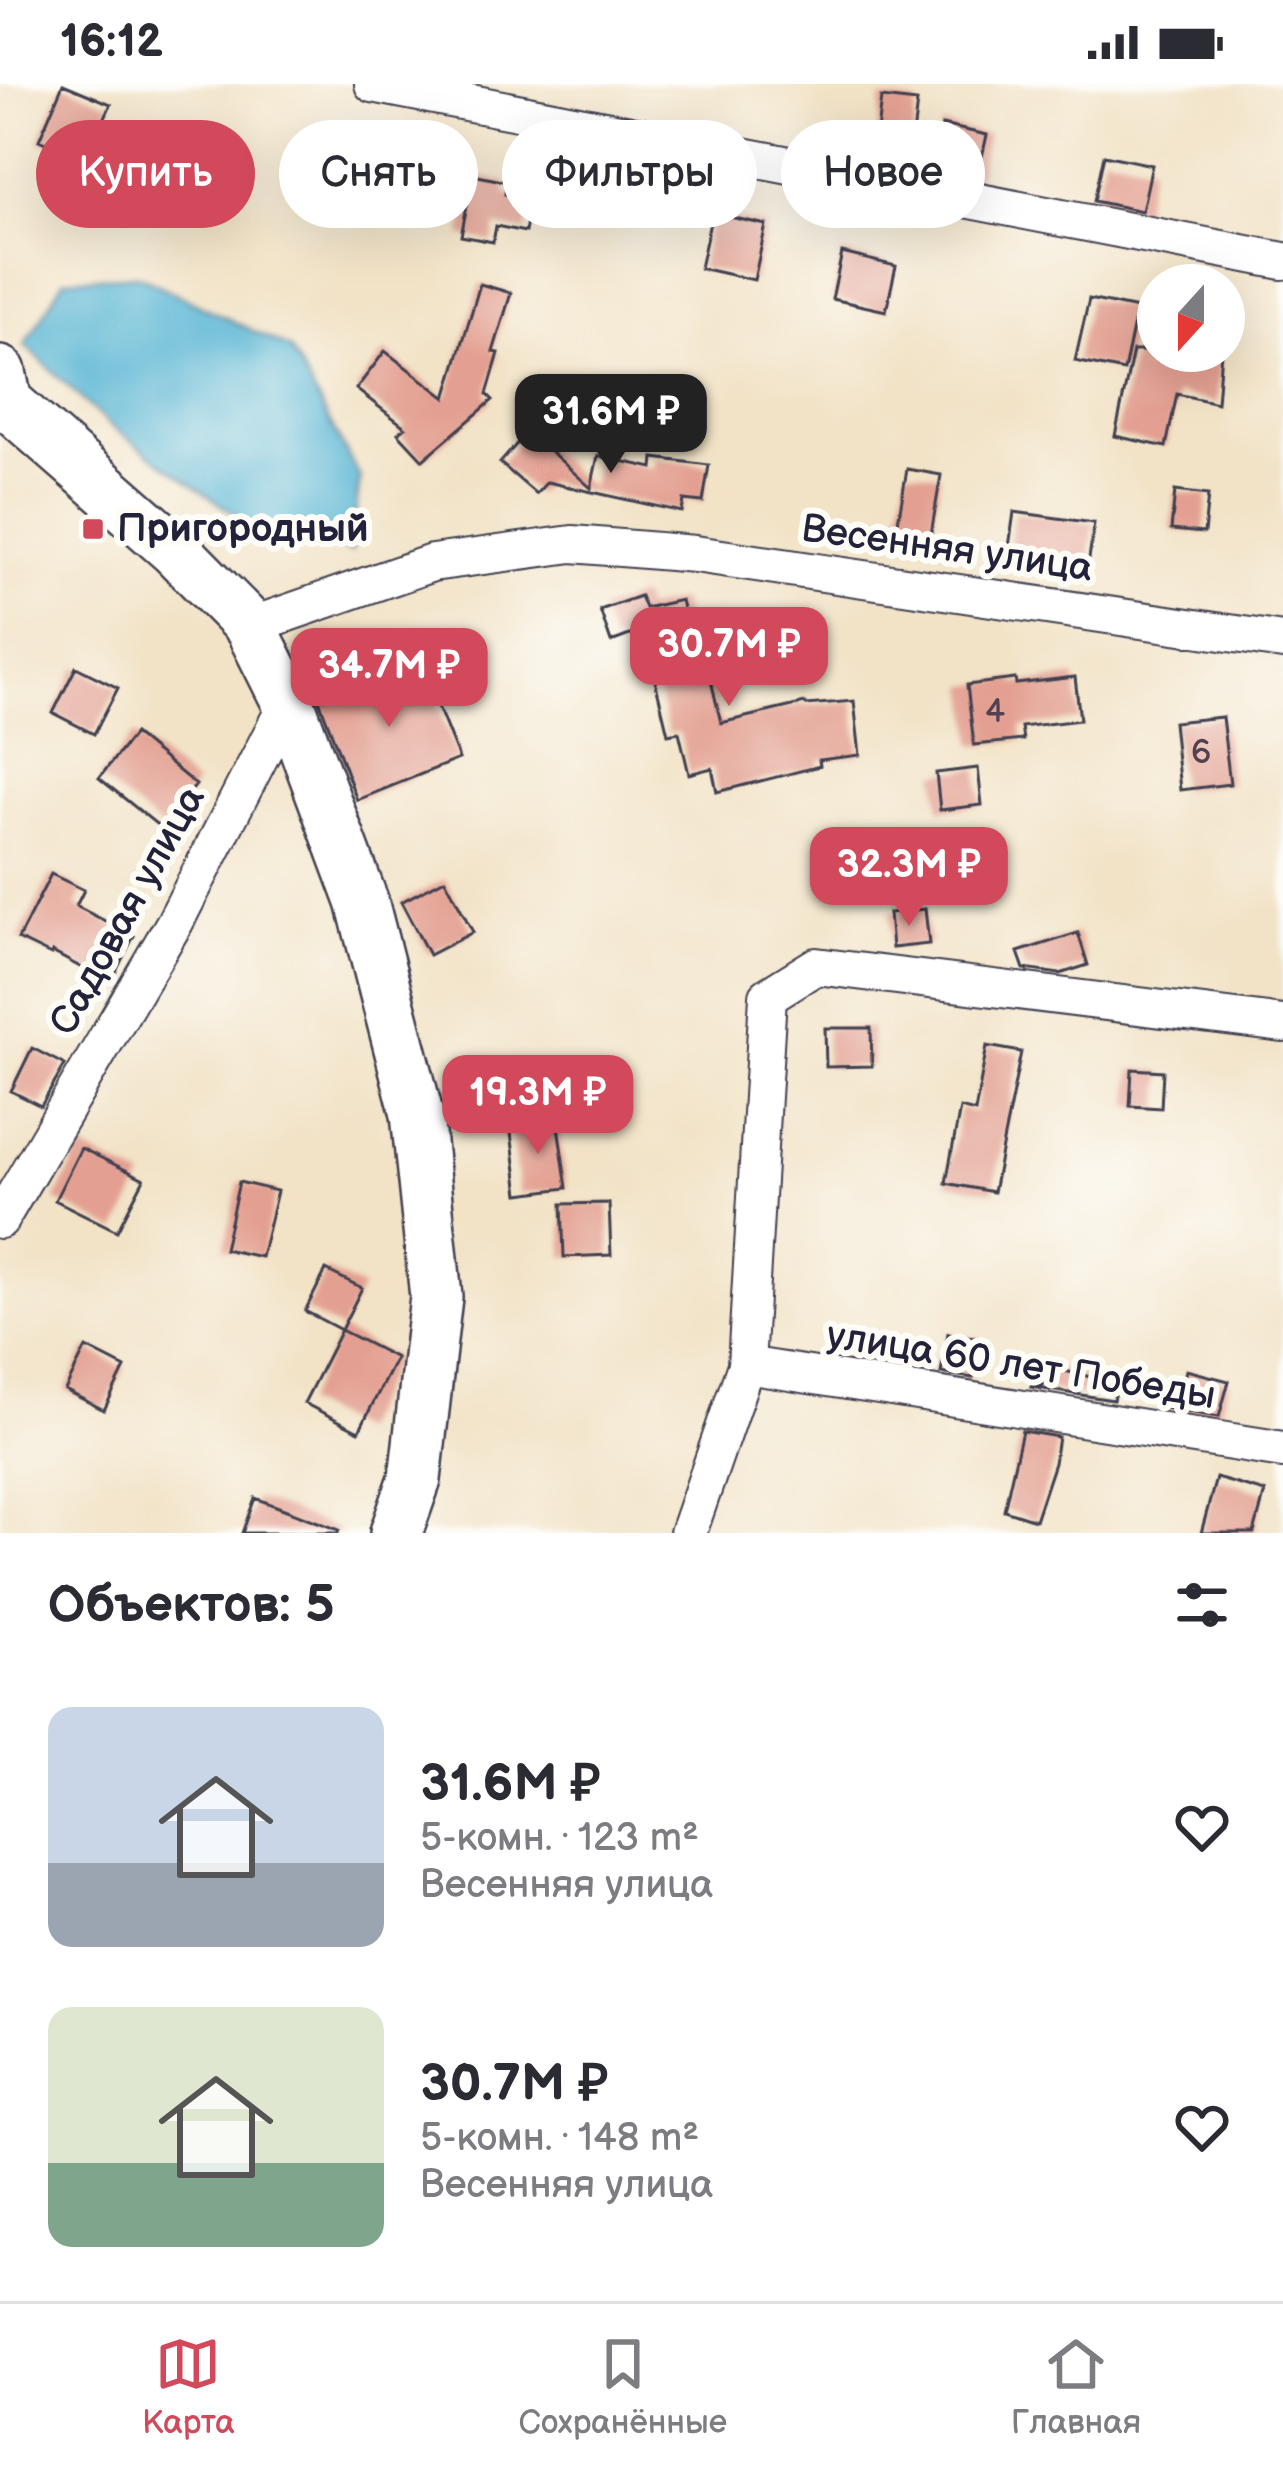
<!DOCTYPE html>
<html lang="ru">
<meta charset="utf-8">
<style>
:root{--surface:#fff;--page:#f7f7f7;--text:#2b2b33;--muted:#7c7c81;--line:#e1e1e2;--accent:#d1495b}
body{margin:0;font-family:"Balsamiq Sans",sans-serif;background:var(--page);color:var(--text);height:100vh;display:flex;flex-direction:column;font-size:45px;white-space:nowrap}
*{box-sizing:border-box;margin:0}
p{font-size:39px;color:var(--muted)}
.icon{flex:none;width:66px;height:66px;fill:none;stroke:currentColor;stroke-width:2;stroke-linecap:round;stroke-linejoin:round}
.map{position:relative;height:1449px;overflow:hidden}
.side{display:flex;flex-direction:column;background:var(--surface);flex:1}
.side>*{flex:none}
.banner{position:absolute;left:36px;top:36px;width:1212px;height:108px;display:flex;gap:24px}
.needle{width:78px;rotate:201deg}
.tools{position:absolute;left:1137px;top:180px;display:grid;gap:24px}
.tools a{display:grid;place-items:center;width:108px;height:108px;border-radius:50%;background:var(--surface);box-shadow:0 12px 48px #0002;font-size:60px}
.price{position:absolute;translate:-50% -102px;padding:0 27px;border-radius:24px;background:var(--accent);color:#fff;font-size:39px;line-height:78px;filter:drop-shadow(0 3px 6px #0008)}
.price::after{content:'';position:absolute;left:50%;top:72px;width:36px;height:27px;margin-left:-18px;background:inherit;clip-path:polygon(0 0,100% 0,50% 100%)}
.price.selected{background:#222;color:#fff}
ul{padding:0;list-style:none}
li{display:flex;align-items:center;gap:36px;height:300px;padding:0 48px}
li span{display:grid;place-items:center;flex:none;width:336px;height:240px;border-radius:24px;color:#555}
li>.icon{margin-inline-start:auto}
span .icon{width:144px;height:144px;fill:#fffc;stroke-width:1}
li b{font-size:51px}
h2{display:flex;justify-content:space-between;align-items:center;height:144px;padding:0 48px;font-size:51px}
.tag{padding:0 42px;border-radius:54px;background:var(--surface);box-shadow:0 12px 48px #0002;font-size:42px;line-height:108px}
.tag.selected{background:var(--accent);color:#fff}
.status{display:flex;justify-content:space-between;align-items:center;height:84px;padding:0 60px;background:var(--surface);direction:ltr}
.status svg{height:33px;fill:currentColor}
.dock{display:flex;justify-content:space-around;align-items:center;height:168px;border-top:3px solid var(--line);background:var(--surface);font-size:33px;color:var(--muted)}
.dock a{display:grid;justify-items:center;gap:6px}
.dock .selected{color:var(--accent)}
.map>svg:first-child{display:block}
.water{fill:#54b4d3;stroke:#3b6b87;stroke-width:3}
.building{fill:#e3a092}
.lines{fill:none;stroke-linecap:round;stroke-linejoin:round}
.street-casing{stroke:#413f50;stroke-width:40}
.secondary-casing{stroke:#413f50;stroke-width:56}
.street{stroke:#fff;stroke-width:36}
.secondary{stroke:#fff;stroke-width:51}
.poi-dot{fill:#d1495b;stroke:#fdfcf7;stroke-width:4.5}
.labels{text-anchor:middle;dominant-baseline:central;stroke-width:12;stroke-linejoin:round;paint-order:stroke}
.number-label{font-size:33px;fill:#524251}
.poi-label{font-size:39px;font-weight:bold;fill:#22223b;stroke:#fdfcf7;text-anchor:start}
.street-label{font-size:39px;fill:#22223b;stroke:#fdfcf7}
</style>
<div class="status"><b>16:12</b><svg viewBox="0 0 49 12"><path d="M0 12V9h3v3zM5 12V6h3v6zM10 12V3h3v9zM15 12V0h3v12zM26 1h20v11H26zM47 4h2v5h-2z"/></svg></div>
<div class="map">
<svg width="1283" height="1449" viewBox="0 0 1283 1449">
<rect width="100%" height="100%" fill="#fdfcf7"/>
<filter id="ink" filterUnits="userSpaceOnUse"><feTurbulence type="fractalNoise" baseFrequency=".00833" numOctaves="2"/><feDisplacementMap in="SourceGraphic" scale="24" xChannelSelector="R" yChannelSelector="G"/><feConvolveMatrix kernelMatrix="1 2 1 2 8 2 1 2 1" color-interpolation-filters="sRGB"/></filter>
<filter id="wash" filterUnits="userSpaceOnUse"><feTurbulence type="fractalNoise" baseFrequency=".004" numOctaves="4" result="noise"/><feDisplacementMap in="SourceGraphic" scale="48" xChannelSelector="R" yChannelSelector="G"/><feGaussianBlur stdDeviation="2.7" result="paint"/><feColorMatrix in="noise" values="0 0 0 0 0 0 0 0 0 0 0 0 0 0 0 0 0 1.4 0 .05"/><feComposite in="paint" operator="in"/></filter>
<g filter="url(#wash)">
<rect width="100%" height="100%" fill="#f2e3c7"/>
<path class="water" d="M138 191 290 265 360 394 351 467 246 438 109 341 25 261 65 195Z"/>
<g id="blocks">
<path class="building" d="M63 0 111 20 85 77 39 56Z
M881 14 917 18 912 60 876 56Z
M942 41 987 51 977 95 932 86Z
M1104 71 1152 81 1142 127 1094 117Z
M473 91 507 98 505 110 531 116 525 148 496 142 493 158 461 152Z
M712 129 766 141 754 196 700 184Z
M842 169 896 182 886 227 832 215Z
M480 200 511 209 493 268 499 269 487 310 493 316 423 376 398 349 405 343 356 305 385 267 446 314Z
M1089 215 1137 225 1124 287 1075 277Z
M1133 267H1221L1217 319 1177 310 1166 363 1115 352Z
M528 347 591 404 598 372 653 384 654 374 709 381 703 418 684 416 682 428 547 398 536 410 500 379Z
M907 385 941 391 929 462 895 456Z
M1175 407 1208 411 1204 449 1171 446Z
M1014 428 1094 439 1088 482 1008 470Z
M640 512 645 524 681 516 699 595 710 592 721 639 805 619 806 621 854 617 860 671 819 676 820 682 717 708 712 684 689 690 679 648 668 650 643 546 611 558 600 526Z
M419 576 459 675 357 716 319 616Z
M76 583 118 604 94 650 53 629Z
M1075 593 1080 636 1021 643 1023 656 974 661 967 601 1015 595 1016 600Z
M1222 633 1230 700 1180 706 1173 638Z
M134 650 196 701 161 744 99 694Z
M978 684 982 721 940 726 936 689Z
M51 790 84 806 76 822 134 852 110 899 52 868 51 871 18 855Z
M445 795 473 848 429 871 401 818Z
M925 825 929 860 892 864 889 829Z
M1078 849 1088 881 1060 890 1024 885 1018 868Z
M825 944H871L872 982 826 983Z
M987 962 1021 968 993 1108 946 1099 960 1024 975 1028Z
M32 964 65 981 41 1022 11 1007Z
M1132 985 1163 987 1161 1024 1130 1022Z
M557 1035 567 1104 519 1110 510 1041Z
M81 1064 144 1095 117 1147 55 1116Z
M239 1098 277 1107 261 1173 224 1165Z
M609 1119 611 1171 564 1173 562 1120Z
M326 1186 362 1204 341 1246 305 1227Z
M341 1246 396 1274 359 1347 304 1319Z
M948 1249 979 1254 973 1294 941 1289Z
M86 1264 125 1284 104 1326 65 1306Z
M1047 1283 1117 1299 1113 1316 1031 1303 1032 1300 1043 1302Z
M1186 1286 1229 1297 1219 1333 1158 1323 1163 1302 1181 1307Z
M1022 1347 1058 1353 1054 1379 1035 1436 1004 1426Z
M1216 1394 1265 1408 1254 1449H1201Z
M255 1414 339 1446 338 1449H242Z"/>
</g>
</g>
<g filter="url(#ink)">
<use href="#blocks" fill-opacity="0" stroke="#413f50" stroke-width="3"/>
<g class="lines">
<defs>
<path id="street" d="M373 0 1283 177
M250 542 432 479 572 460 695 470 1283 557
M0 1136 175 838 288 618
M746 1281 1283 1366
M688 1449 746 1281 768 912 816 882 1283 940"/>
<path id="secondary" d="M0 288 6 318 175 466 250 542 288 618 362 817 417 1030 436 1213 415 1395 396 1449"/>
</defs>
<use href="#street" class="street-casing"/>
<use href="#secondary" class="secondary-casing"/>
<use href="#street" class="street"/>
<use href="#secondary" class="secondary"/>
</g>
</g>
<rect class="poi-dot" x="81" y="433" width="24" height="24" rx="6"/>
<g class="labels">
<g class="number-label">
<text x="995" y="628">4</text>
<text x="1201" y="669">6</text>
</g>
<g class="poi-label">
<text x="117" y="445">Пригородный</text>
</g>
<g class="street-label">
<text transform="translate(947 465) rotate(8)">Весенняя улица</text>
<text transform="translate(128 827) rotate(-61)">Садовая улица</text>
<text transform="translate(1021 1282) rotate(9)">улица 60 лет Победы</text>
</g>
</g>
</svg>
<div class="tools">
<a><svg class="needle" viewBox="-14 -14 28 28"><path d="M0-13l5 13h-10z" fill="#e53935"/><path d="M0 13l5-13h-10z" fill="#7c7c81"/></svg></a>
</div>
<b class="price selected" style="left:611px;top:392px">31.6M ₽</b>
<b class="price" style="left:729px;top:625px">30.7M ₽</b>
<b class="price" style="left:389px;top:646px">34.7M ₽</b>
<b class="price" style="left:909px;top:845px">32.3M ₽</b>
<b class="price" style="left:538px;top:1073px">19.3M ₽</b>
<div class="banner">
<a class="tag selected">Купить</a>
<a class="tag">Снять</a>
<a class="tag">Фильтры</a>
<a class="tag">Новое</a>
</div>
</div>
<section class="side">
<h2>Объектов: 5<svg class="icon" aria-label="filters" viewBox="0 0 24 24"><path d="M4 7h16M4 17h16"/><circle cx="9" cy="7" r="2"/><circle cx="15" cy="17" r="2"/></svg></h2>
<ul>
<li><span style="background:linear-gradient(#c9d6e8 65%,#9aa5b1 0)"><svg class="icon" aria-label="home" viewBox="0 0 24 24"><path d="M3 11l9-7 9 7M6 9v11h12V9"/></svg></span><div><b>31.6M ₽</b><p>5-комн. · 123 m²</p><p>Весенняя улица</p></div><svg class="icon" aria-label="heart" viewBox="0 0 24 24"><path d="M12 20l-8-8c-3-5 5-10 8-4 3-6 11-1 8 4z"/></svg></li>
<li><span style="background:linear-gradient(#dfe7d0 65%,#7fa58c 0)"><svg class="icon" aria-label="home" viewBox="0 0 24 24"><path d="M3 11l9-7 9 7M6 9v11h12V9"/></svg></span><div><b>30.7M ₽</b><p>5-комн. · 148 m²</p><p>Весенняя улица</p></div><svg class="icon" aria-label="heart" viewBox="0 0 24 24"><path d="M12 20l-8-8c-3-5 5-10 8-4 3-6 11-1 8 4z"/></svg></li>
</ul>
</section>
<nav class="dock">
<a class="selected"><svg class="icon" aria-label="map" viewBox="0 0 24 24"><path d="M3 6l6-2 6 2 6-2v14l-6 2-6-2-6 2zM9 4v14M15 6v14"/></svg>Карта</a>
<a><svg class="icon" aria-label="saved" viewBox="0 0 24 24"><path d="M7 4h10v16l-5-4-5 4z"/></svg>Сохранённые</a>
<a><svg class="icon" aria-label="home" viewBox="0 0 24 24"><path d="M3 11l9-7 9 7M6 9v11h12V9"/></svg>Главная</a>
</nav>
